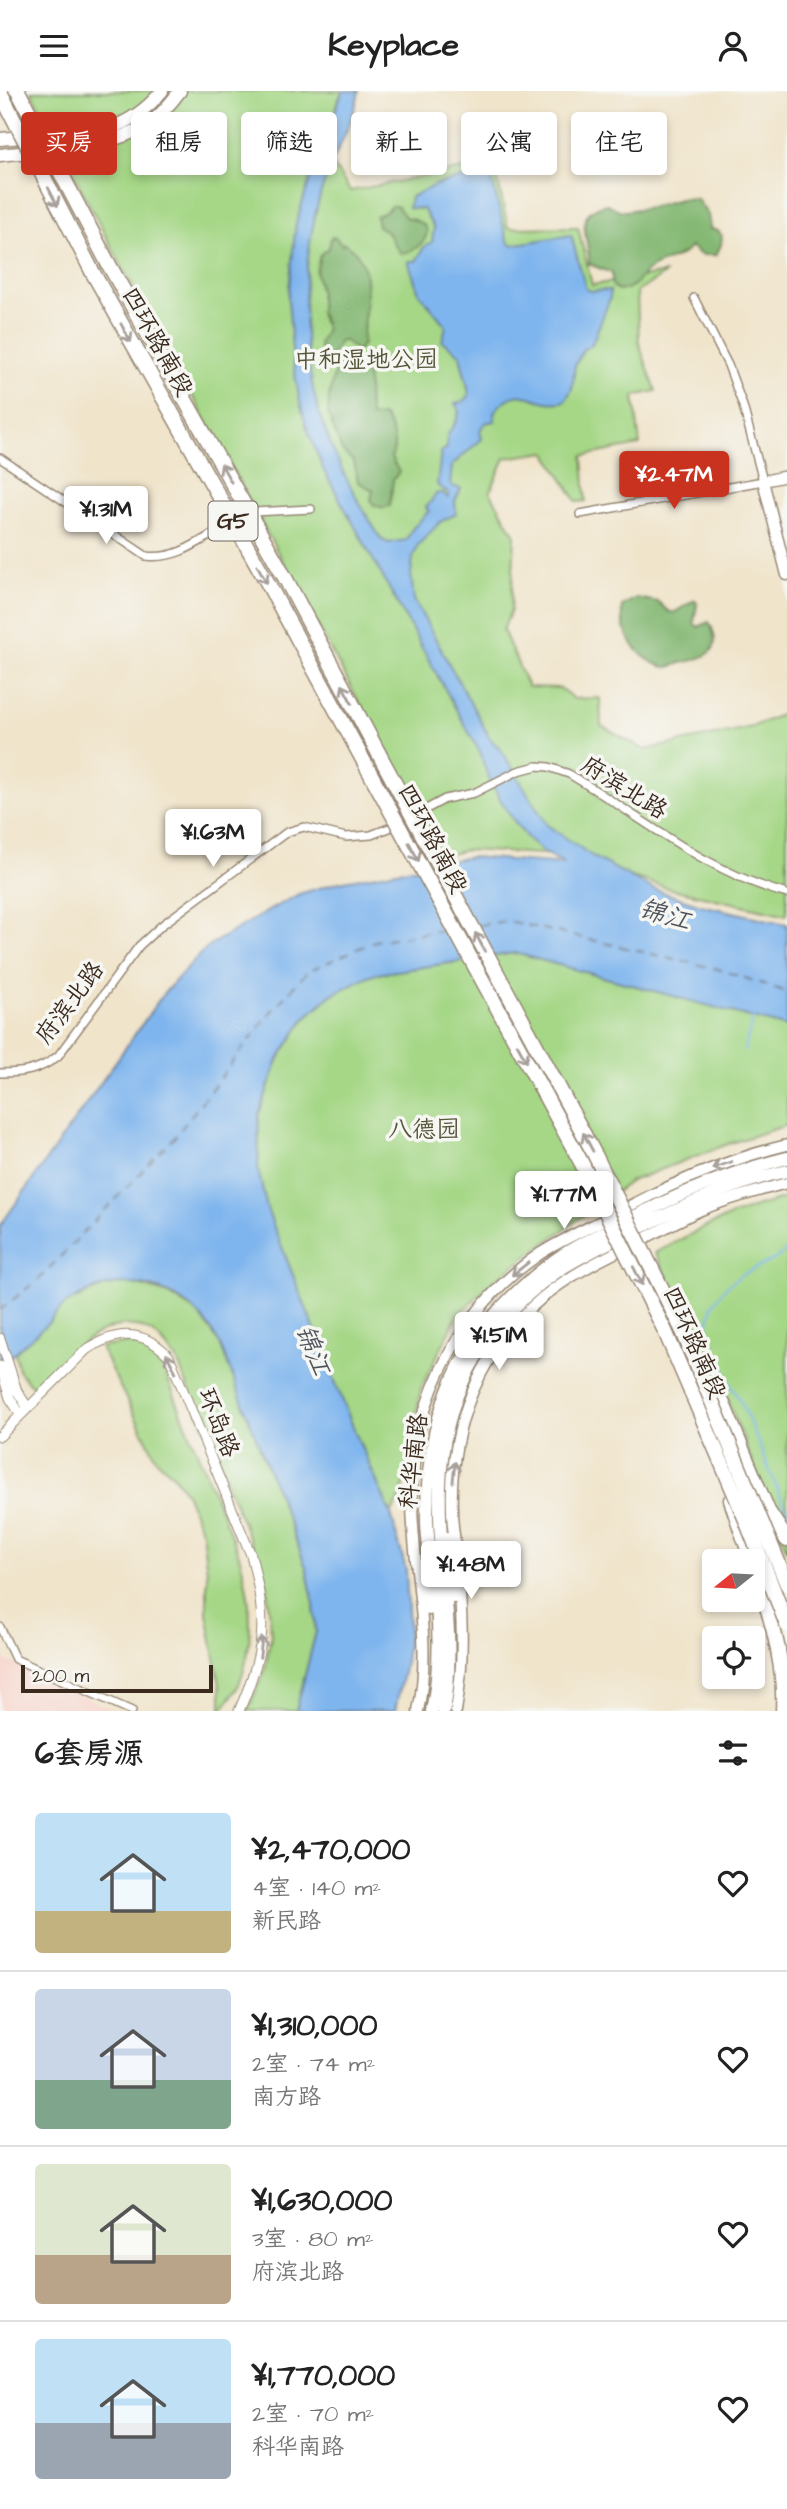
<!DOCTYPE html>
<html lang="zh">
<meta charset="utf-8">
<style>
:root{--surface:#fff;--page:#f2f2f2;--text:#222;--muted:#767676;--line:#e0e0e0;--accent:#c8321e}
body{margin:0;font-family:"Architects Daughter","LXGW WenKai TC",sans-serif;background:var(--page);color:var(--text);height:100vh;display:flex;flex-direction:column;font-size:26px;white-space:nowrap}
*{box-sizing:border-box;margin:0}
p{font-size:23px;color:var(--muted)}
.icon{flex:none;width:38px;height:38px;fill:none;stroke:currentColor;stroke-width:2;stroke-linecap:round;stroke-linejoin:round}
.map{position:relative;height:1620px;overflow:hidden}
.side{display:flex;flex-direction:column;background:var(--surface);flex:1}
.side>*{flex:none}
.guide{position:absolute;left:21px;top:21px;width:746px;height:63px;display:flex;gap:14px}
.needle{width:46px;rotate:252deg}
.fabs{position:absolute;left:702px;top:1458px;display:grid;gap:14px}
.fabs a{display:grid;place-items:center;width:63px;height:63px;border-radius:7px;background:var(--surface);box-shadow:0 4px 10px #0003;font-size:35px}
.scale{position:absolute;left:21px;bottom:18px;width:192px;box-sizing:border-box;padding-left:7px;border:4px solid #3b2a1e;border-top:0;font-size:19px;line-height:24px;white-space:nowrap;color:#3b2a1e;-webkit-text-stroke:5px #f6f6f2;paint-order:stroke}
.price{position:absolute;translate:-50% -60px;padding:0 16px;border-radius:7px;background:#fff;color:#222;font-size:23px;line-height:46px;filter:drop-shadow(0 2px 4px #0008)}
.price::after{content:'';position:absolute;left:50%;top:42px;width:21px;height:16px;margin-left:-10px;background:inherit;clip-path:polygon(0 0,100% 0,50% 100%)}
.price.on{background:var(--accent);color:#fff}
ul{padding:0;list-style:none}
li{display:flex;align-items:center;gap:21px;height:175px;padding:0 35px}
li+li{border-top:2px solid var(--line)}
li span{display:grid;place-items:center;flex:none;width:196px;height:140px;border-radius:7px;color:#555}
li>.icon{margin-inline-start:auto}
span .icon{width:84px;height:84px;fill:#fffc;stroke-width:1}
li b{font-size:30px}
h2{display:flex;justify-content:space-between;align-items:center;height:84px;padding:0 35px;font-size:30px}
.chip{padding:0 24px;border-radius:7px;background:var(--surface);box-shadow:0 4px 10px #0003;font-size:24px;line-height:63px}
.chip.on{background:var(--accent);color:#fff}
header{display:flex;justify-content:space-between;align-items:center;height:91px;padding:0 35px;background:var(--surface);font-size:32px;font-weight:700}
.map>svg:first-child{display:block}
.built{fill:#f7d1c7}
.green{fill:#a5d786;stroke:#708052;stroke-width:2}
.forest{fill:#84b873;stroke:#607148;stroke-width:2}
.water{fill:#7fb5ee;stroke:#5d7086;stroke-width:2}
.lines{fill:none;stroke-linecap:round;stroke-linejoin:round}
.stream{stroke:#7fb5ee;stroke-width:2}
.ferry{stroke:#4f545c;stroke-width:2;stroke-dasharray:9 7;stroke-linecap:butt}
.tertiary-tunnel{stroke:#ccbfa8;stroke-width:9;stroke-dasharray:9 4.5;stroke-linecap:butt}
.minor-casing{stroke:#968774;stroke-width:10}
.tertiary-casing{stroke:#968774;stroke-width:11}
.secondary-casing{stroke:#968774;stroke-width:13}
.primary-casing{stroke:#968774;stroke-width:15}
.trunk-casing{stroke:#968774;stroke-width:15}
.motorway-casing{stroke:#968774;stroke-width:17}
.minor{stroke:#fff;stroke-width:7}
.tertiary{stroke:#fff;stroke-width:9}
.secondary{stroke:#fff;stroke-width:10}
.primary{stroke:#fff;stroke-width:12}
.trunk{stroke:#fff;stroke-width:12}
.motorway{stroke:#fff;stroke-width:14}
.motorway-bridge-casing{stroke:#968774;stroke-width:17;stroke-linecap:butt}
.motorway-bridge{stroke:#fff;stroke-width:14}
.oneway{stroke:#a79f9a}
.labels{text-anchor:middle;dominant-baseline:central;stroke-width:7;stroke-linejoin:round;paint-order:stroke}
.shield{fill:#f6f6f2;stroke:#73675e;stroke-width:2}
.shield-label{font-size:23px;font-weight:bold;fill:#3b2a1e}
.street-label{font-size:24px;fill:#3b2a1e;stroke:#f6f6f2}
.park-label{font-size:24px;fill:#565538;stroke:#f6f6f2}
.water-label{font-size:26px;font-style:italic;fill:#4f545c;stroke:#f6f6f2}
</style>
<header><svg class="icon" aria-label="menu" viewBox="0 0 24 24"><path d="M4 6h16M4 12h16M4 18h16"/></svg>Keyplace<svg class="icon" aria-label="person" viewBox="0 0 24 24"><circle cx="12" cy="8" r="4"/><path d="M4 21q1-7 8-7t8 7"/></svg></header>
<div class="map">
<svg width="787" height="1620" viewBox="0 0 787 1620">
<rect width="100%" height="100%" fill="#f6f6f2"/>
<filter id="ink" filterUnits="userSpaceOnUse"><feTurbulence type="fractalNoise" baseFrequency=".0143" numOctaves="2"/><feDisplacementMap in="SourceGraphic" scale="14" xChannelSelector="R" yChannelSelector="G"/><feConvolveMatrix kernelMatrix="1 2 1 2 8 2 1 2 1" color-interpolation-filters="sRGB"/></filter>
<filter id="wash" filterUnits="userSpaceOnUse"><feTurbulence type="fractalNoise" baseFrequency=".00686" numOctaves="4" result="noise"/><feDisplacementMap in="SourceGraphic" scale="28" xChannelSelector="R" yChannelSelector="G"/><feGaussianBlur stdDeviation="1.57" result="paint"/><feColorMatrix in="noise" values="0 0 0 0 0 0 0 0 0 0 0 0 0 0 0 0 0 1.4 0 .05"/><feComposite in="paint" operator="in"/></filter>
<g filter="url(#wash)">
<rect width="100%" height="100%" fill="#f0e4ca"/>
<path class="built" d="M0 1562 6 1569 115 1620H0Z"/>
<path class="green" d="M31 0H342L321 55 350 100 494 72 508 137 578 136 592 194 666 182 637 201 639 253 656 300 634 305 640 354 583 365 586 410 577 411 546 361 505 367 490 401 515 444 511 519 503 539 528 596 560 597 574 608 600 607 601 635 645 659 752 636 787 621V824L667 797 562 764 466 759 443 765 106 146Z
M515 862 787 936V1034L728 1053 631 1090 493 1190 457 1225 421 1297 402 1404 391 1423 357 1346 268 1121 258 1079 259 1023 278 969 305 927 332 903 370 884Z
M787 1107V1460L716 1279 655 1162C697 1139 739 1118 787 1107Z
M127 1191 169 1203 199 1223 220 1253 248 1324 306 1476 314 1513 316 1541 296 1620H247L265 1579 271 1545 267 1492 177 1269C171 1263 166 1254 160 1248 114 1207 66 1267 35 1298L19 1281 15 1261 49 1231 63 1214 106 1194Z
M129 1252 141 1255 162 1274 239 1464C251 1504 256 1552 239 1593 235 1602 227 1611 221 1620V1600L207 1522V1480L202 1441 186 1402 174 1385 157 1369 100 1256Z"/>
<path class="forest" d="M696 107 708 124 710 138 718 140 722 145 721 154 716 164H701L691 156C681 168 663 169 650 178 633 188 644 194 618 200L612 194V182L589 173C591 147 569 122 607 113L621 120H626L651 116 680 108Z
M391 115H397L406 127C441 133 426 157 401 163L386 140 378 135 376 125 386 121Z
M331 146H335L342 154 344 152C381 173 361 219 363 253L357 260 344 249 340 250 331 265 327 267 322 264 319 253 326 239 320 222V200L316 181 320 164 329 157Z
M347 268C379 264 363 309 371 326L383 325C392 336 398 354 391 367L399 381 393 389 390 414 384 417 374 414 371 409 373 399 358 391 354 371 342 360 328 323 329 306 334 283 342 270Z
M636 507 658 511 669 521H675L695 509 697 513 694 532 698 536 709 531C725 561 706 567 681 572 677 573 669 577 665 576 640 570 619 543 622 515Z"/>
<path class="water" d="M343 0H359C353 36 329 70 320 105 303 166 300 240 314 302 326 354 353 403 381 448L388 452 406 449 412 438 429 420 426 417 437 402H443L448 407 449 403 437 394 441 361 447 357C444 335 458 340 459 318L455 313 464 310 469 305C468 291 462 277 460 263L442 250 446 235 419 202 408 170H416L424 156 432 151 434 137 423 118 408 117 411 106 435 94 483 82 491 85 507 149 511 154 571 144 586 198 591 200 610 199V207L592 253 583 259 575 274 572 298 565 310C534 319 522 286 494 321L495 330 485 332 480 339 482 348 452 374 450 394 461 398 455 410 456 423 440 431 418 454 413 467 411 483 414 509 491 649 500 657 547 734 595 767 653 798 701 814 787 833V936L515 862 370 884 332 903 305 927 278 969 259 1023 258 1079 268 1121 357 1346 391 1423 406 1479 409 1537 405 1572 395 1620H296L316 1541 314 1513 306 1476 220 1253C214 1243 207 1231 198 1223 161 1186 108 1184 66 1213 59 1218 54 1226 48 1232 32 1247 15 1261 0 1276V1135L164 902 199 864 213 852 273 817 299 803 339 791 470 766 565 773C557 768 548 765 541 759 517 742 487 691 481 663L324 380 305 332 299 307 293 271 288 207 296 132 318 63Z"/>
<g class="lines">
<path class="stream" d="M744 960 753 927
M787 1142V1143
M787 1159 775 1168 741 1184 725 1197 712 1215 707 1240 729 1290 742 1312 787 1422"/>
<path class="ferry" d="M479 834 508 830 718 878 787 901
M0 1219 40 1187 174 1047 270 922 308 880 375 850 449 838"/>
</g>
</g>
<g filter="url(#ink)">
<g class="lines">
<path class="tertiary-tunnel" d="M221 438 254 421"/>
<defs>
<path id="minor" d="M0 367 146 465C175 469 197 452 221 438
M254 421 311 418
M580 423 763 390 743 315 728 274 694 207
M0 982C23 982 39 980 58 965L139 855 162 834 287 741 304 736 346 746 371 744 397 734 445 708 474 702 518 680 537 675 549 676 569 683C642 726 704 780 787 803
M0 1536 15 1568 132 1620"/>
<path id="tertiary" d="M0 1247 17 1300 28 1317
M0 1275 10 1307 21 1324
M0 1345 86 1259C117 1239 143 1238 169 1265L251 1464C268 1530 266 1558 239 1620"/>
<path id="secondary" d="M787 385 763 390 787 484
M447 1446 454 1507
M426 1476 429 1519
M418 1620C434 1545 410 1473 412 1399 414 1304 463 1215 541 1162 563 1148 588 1137 611 1125 667 1094 724 1069 787 1054
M456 1620C465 1569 462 1518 457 1466 455 1450 452 1434 452 1419 449 1336 479 1259 543 1206 571 1183 606 1166 639 1150 660 1140 680 1128 701 1119 729 1107 758 1100 787 1092"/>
<path id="primary" d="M0 48C63 41 116 56 162 0
M0 64C48 58 108 59 150 32 162 23 171 12 180 0"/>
<path id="trunk" d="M432 1620C440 1582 440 1543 436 1504 432 1476 426 1447 427 1419 428 1308 466 1236 554 1170 576 1154 601 1143 624 1131 676 1104 730 1081 787 1067
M444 1620C458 1538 434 1458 441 1377 447 1295 491 1225 559 1179 588 1160 622 1145 653 1130 697 1110 740 1090 787 1080"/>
<path id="motorway" d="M108 172 282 481 379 663
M93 182 266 489 369 680
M705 1281 723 1313 768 1420 787 1449
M731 1409C752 1474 787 1551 783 1620"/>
</defs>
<use href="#minor" class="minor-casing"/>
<use href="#tertiary" class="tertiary-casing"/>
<use href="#secondary" class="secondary-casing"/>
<use href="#primary" class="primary-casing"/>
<use href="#trunk" class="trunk-casing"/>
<use href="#motorway" class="motorway-casing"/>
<use href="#minor" class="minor"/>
<use href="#tertiary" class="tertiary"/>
<use href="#secondary" class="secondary"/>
<use href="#primary" class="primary"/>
<use href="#trunk" class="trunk"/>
<use href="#motorway" class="motorway"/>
<defs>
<path id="motorway-bridge" d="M18 0 108 172
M0 1 93 182
M379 663 595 1064 683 1240 787 1493
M369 680 581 1071 665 1240 746 1429 787 1534"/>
</defs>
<use href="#motorway-bridge" class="motorway-bridge-casing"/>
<use href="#motorway-bridge" class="motorway-bridge"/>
</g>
<defs><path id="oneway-shaft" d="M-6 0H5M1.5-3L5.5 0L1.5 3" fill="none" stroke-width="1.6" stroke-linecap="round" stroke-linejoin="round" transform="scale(1.75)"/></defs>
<g class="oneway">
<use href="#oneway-shaft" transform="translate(53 106) rotate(63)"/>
<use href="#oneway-shaft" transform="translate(126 242) rotate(61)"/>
<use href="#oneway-shaft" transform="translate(226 382) rotate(-119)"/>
<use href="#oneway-shaft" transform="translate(262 483) rotate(61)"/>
<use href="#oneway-shaft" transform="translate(347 603) rotate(-118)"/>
<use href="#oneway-shaft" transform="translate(414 761) rotate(62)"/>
<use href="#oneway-shaft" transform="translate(480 851) rotate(-118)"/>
<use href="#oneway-shaft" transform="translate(522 962) rotate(62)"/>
<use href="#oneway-shaft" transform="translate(588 1051) rotate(-118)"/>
<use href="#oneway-shaft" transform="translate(722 1074) rotate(161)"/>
<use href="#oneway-shaft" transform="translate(520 1178) rotate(142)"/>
<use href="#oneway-shaft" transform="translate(638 1185) rotate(63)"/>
<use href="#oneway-shaft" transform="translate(171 1272) rotate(-118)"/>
<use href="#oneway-shaft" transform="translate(454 1381) rotate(-84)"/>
<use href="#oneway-shaft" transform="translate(261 1556) rotate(-83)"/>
</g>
</g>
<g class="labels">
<rect class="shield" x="208.5" y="410.5" width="49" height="39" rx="5"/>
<g class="shield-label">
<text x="233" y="430">G5</text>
</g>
<g class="street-label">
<text transform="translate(157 251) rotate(61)">四环路南段</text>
<text transform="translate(624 697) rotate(32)">府滨北路</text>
<text transform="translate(432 748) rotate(62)">四环路南段</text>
<text transform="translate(70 912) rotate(-53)">府滨北路</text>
<text transform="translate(694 1252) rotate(66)">四环路南段</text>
<text transform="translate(218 1332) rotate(68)">环岛路</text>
<text transform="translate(414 1370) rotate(-83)">科华南路</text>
</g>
<g class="park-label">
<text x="366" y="269">中和湿地公园</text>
<text x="424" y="1039">八德园</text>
</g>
<g class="water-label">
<text transform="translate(665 824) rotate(16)">锦江</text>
<text transform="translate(313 1259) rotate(68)">锦江</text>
</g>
</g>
</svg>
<div class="fabs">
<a><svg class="needle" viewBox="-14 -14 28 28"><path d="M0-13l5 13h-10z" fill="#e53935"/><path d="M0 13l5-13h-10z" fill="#767676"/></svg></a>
<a><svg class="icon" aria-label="locate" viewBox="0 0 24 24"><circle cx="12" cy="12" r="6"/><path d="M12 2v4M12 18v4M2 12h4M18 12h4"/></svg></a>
</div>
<div class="scale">200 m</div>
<b class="price on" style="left:674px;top:420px">¥2.47M</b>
<b class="price" style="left:106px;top:455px">¥1.31M</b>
<b class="price" style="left:213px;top:778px">¥1.63M</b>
<b class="price" style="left:564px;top:1140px">¥1.77M</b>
<b class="price" style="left:499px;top:1281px">¥1.51M</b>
<b class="price" style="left:471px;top:1510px">¥1.48M</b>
<div class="guide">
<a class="chip on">买房</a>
<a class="chip">租房</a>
<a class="chip">筛选</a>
<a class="chip">新上</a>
<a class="chip">公寓</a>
<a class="chip">住宅</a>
</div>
</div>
<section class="side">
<h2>6套房源<svg class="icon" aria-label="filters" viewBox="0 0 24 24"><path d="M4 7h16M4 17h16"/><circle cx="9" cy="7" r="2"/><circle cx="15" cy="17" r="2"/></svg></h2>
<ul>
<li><span style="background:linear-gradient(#bfe0f5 70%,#c2b280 0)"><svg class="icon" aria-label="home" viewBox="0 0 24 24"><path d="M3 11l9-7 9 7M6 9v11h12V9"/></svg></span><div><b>¥2,470,000</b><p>4室 · 140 m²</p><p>新民路</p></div><svg class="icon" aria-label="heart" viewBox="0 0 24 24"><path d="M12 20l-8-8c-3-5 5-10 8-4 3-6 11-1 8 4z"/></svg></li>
<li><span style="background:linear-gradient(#c9d6e8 65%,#7fa58c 0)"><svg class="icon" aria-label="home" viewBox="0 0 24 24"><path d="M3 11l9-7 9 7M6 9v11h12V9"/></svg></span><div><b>¥1,310,000</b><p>2室 · 74 m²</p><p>南方路</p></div><svg class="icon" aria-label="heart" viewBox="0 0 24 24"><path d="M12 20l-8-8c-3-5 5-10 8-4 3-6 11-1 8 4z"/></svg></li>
<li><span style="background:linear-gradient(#dfe7d0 65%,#b9a48a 0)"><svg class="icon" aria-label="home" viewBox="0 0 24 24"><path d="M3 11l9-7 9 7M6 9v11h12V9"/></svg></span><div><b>¥1,630,000</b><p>3室 · 80 m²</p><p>府滨北路</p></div><svg class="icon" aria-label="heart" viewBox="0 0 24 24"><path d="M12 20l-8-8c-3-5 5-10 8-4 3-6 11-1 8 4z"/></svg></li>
<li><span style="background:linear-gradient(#bfe0f5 60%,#9aa5b1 0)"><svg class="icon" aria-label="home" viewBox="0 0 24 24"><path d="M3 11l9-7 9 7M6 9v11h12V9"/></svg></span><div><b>¥1,770,000</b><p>2室 · 70 m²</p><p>科华南路</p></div><svg class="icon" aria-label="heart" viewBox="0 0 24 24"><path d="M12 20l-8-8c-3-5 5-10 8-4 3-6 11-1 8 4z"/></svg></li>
</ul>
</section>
